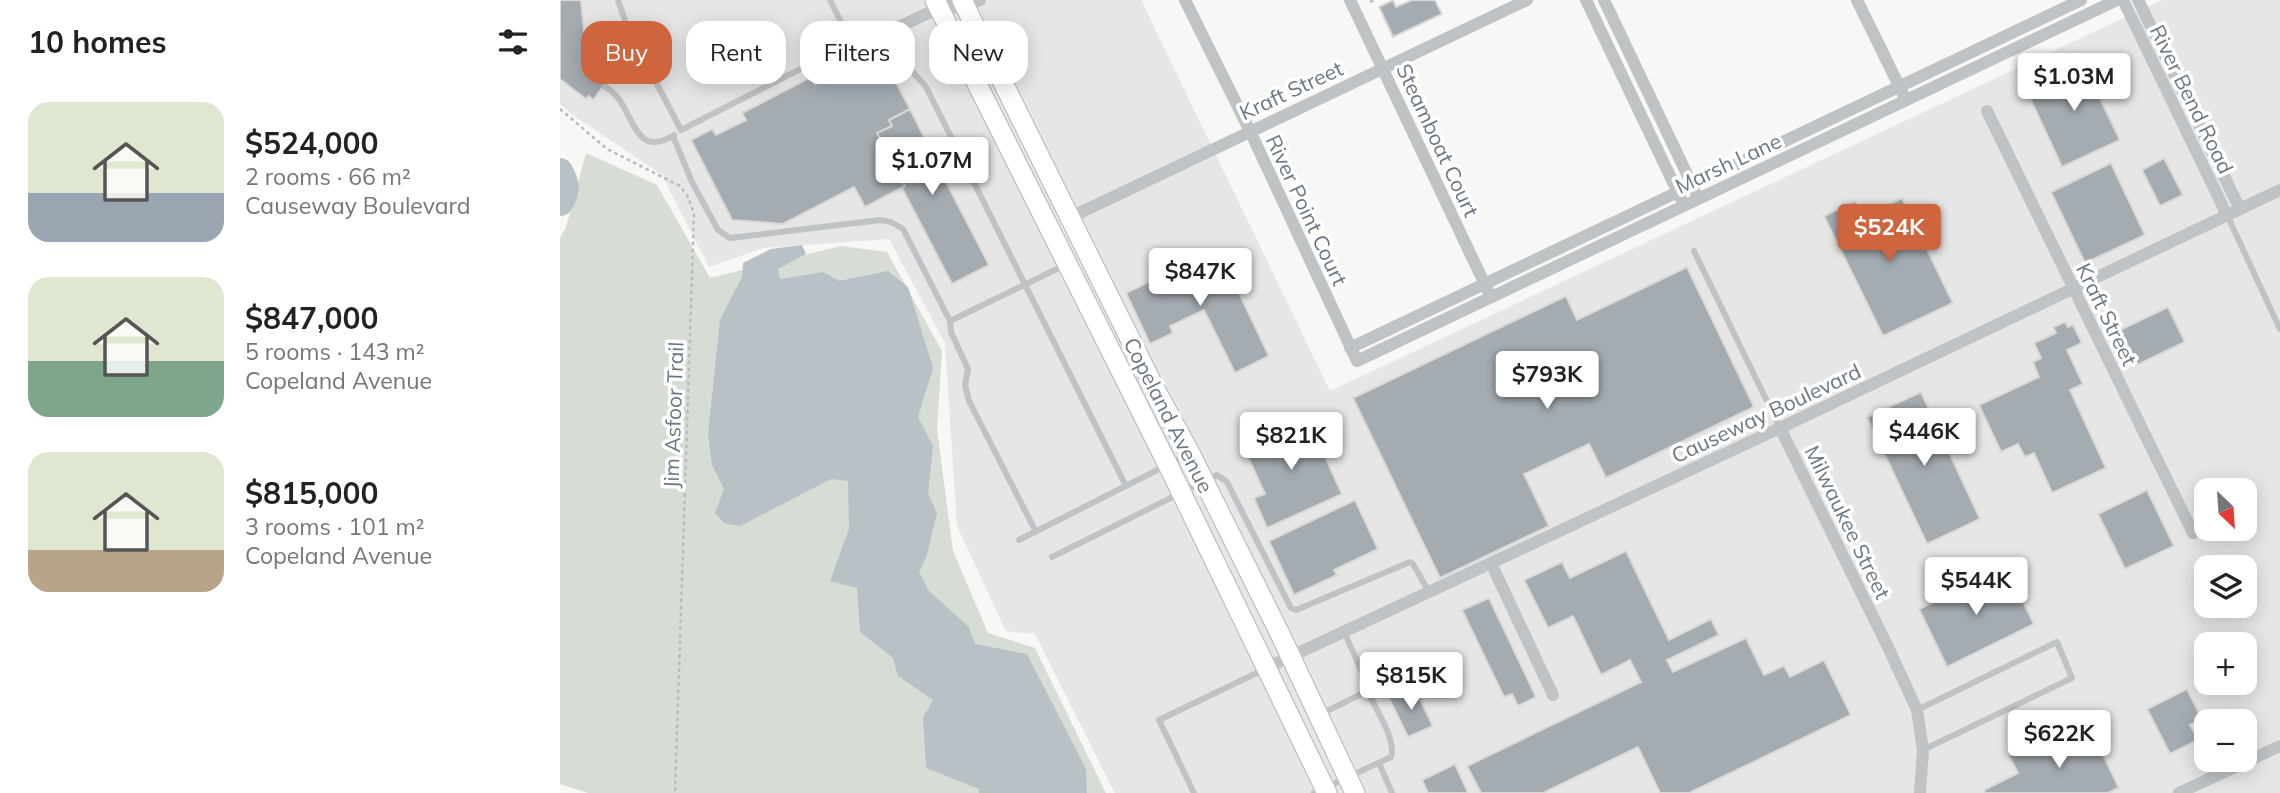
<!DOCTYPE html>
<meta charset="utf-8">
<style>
:root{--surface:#fff;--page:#f6f6f6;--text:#222;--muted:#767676;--accent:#ce653e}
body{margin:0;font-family:Mulish,sans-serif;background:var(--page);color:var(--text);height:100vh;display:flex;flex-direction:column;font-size:26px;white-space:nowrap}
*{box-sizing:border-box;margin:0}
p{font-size:23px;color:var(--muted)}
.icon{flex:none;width:38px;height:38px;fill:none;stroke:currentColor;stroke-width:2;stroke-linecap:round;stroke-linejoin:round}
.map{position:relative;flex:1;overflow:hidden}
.panel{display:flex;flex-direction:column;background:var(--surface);width:560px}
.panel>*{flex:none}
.top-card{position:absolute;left:21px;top:21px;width:665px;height:63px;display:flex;gap:14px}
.needle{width:46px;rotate:155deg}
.controls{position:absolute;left:1634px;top:478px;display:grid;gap:14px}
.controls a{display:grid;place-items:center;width:63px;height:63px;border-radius:14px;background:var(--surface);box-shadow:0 4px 18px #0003;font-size:35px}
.price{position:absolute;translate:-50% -60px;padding:0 16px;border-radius:7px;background:#fff;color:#222;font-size:23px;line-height:46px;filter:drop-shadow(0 2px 4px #0008)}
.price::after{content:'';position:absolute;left:50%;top:42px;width:21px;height:16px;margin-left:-10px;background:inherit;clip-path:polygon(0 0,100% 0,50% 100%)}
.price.selected{background:var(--accent);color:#fff}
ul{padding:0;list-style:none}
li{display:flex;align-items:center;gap:21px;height:175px;padding:0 28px}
li span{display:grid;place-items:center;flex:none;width:196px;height:140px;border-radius:21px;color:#555}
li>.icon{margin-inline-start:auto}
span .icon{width:84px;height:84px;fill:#fffc;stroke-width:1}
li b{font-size:30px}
h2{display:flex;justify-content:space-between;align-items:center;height:84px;padding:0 28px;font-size:30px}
.pill{padding:0 24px;border-radius:21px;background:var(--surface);box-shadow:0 4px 18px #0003;font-size:24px;line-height:63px}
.pill.selected{background:var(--accent);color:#fff}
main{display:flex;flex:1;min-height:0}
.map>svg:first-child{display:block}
.built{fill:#e5e6e5;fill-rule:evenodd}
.green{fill:#d7dcd5}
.water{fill:#b8c1c5}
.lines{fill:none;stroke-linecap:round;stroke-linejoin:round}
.river{stroke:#b8c1c5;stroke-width:26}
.building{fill:#a5acb1;stroke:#d9d9d7;stroke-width:2}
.trunk-casing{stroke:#b3b6b9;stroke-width:21}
.path{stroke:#b9bcbe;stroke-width:2.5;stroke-dasharray:3.5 3.5;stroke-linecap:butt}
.service{stroke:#bfc3c6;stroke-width:6}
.minor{stroke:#bfc3c6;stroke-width:12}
.trunk{stroke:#fff;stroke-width:19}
.labels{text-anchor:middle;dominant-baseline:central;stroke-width:7;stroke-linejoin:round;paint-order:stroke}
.street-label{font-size:21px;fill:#6a7782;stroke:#fff}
</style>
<main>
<section class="panel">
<h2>10 homes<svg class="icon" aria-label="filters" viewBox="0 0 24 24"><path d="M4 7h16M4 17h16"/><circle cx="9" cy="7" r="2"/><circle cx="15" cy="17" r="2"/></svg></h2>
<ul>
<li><span style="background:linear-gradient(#dfe7d0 65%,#9aa5b1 0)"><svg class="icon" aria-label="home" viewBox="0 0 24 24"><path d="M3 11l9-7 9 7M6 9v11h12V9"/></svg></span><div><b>$524,000</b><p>2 rooms · 66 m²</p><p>Causeway Boulevard</p></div></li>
<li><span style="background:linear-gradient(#dfe7d0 60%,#7fa58c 0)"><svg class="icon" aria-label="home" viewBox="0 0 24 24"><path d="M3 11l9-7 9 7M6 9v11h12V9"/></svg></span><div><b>$847,000</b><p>5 rooms · 143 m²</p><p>Copeland Avenue</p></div></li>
<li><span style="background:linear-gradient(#dfe7d0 70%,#b9a48a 0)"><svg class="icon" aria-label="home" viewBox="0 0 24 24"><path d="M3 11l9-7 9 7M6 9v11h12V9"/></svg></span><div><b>$815,000</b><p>3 rooms · 101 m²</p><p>Copeland Avenue</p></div></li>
</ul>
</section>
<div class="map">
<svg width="1720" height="793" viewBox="0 0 1720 793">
<rect width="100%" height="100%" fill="#f7f7f5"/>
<path class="built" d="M0 0H581L770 391 1602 0H1720V793H555L475 634 446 631 397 526 385 343 329 239 203 248 149 267 102 175 9 112 0 104ZM1647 490H1685V528H1647ZM1647 567H1685V606H1647ZM1647 644H1685V682H1647ZM1647 721H1685V760H1647Z"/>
<path class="green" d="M26 153 97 185 150 278 281 246 327 252 382 351 377 429 393 551 428 633 475 648 546 793H28L0 784V238L6 227Z"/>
<path class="water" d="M242 245 246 254 218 269 220 279 263 272 279 281 328 271 348 287 373 368 358 417 373 446 368 494 377 513 367 555 359 572 369 591 409 627 415 644 467 654 526 769 527 793H419V789L366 768 363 718 373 700 338 676 333 658 300 632 297 588 270 581 289 529 288 481 271 479 180 526 164 523 155 513 164 489 152 465 148 434 160 320 182 277 183 263 211 249Z"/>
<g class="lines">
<path class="river" d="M0 171C7 183 8 192 0 203"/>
</g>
<path class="building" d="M0 0H21L25 41 58 66 33 100 29 96 26 99 0 79Z
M833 0 836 7 852 0H875L882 14 833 37 819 7Z
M1518 53 1560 140 1502 167 1470 98 1493 87 1485 69Z
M284 69 291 82 308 73 311 78 329 69 350 109 329 120 332 126 317 133 345 186 305 207 294 187 223 224 172 220 131 140 152 129 156 135 186 120 182 113 251 77 255 84Z
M350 109 371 151 377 148 391 176 385 180 429 265 392 284 342 188 345 186 317 133 332 126 329 120Z
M1604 158 1623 195 1600 206 1582 170Z
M1551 163 1585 235 1525 263 1491 192Z
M1342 198 1393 303 1323 336 1264 216 1295 201 1303 217Z
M658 249 709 356 675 373 644 310 610 326 613 333 590 344 566 293Z
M1127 267 1194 407 1046 478 1029 444 964 474 989 526 880 578 793 398 1006 296 1017 320Z
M1608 307 1625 342 1577 365 1560 330Z
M1505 322 1508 327 1513 325 1522 343 1507 350 1523 384 1510 390 1546 468 1492 493 1474 453 1465 457 1458 444 1441 452 1419 405 1479 377 1473 362 1481 358 1474 343 1496 333 1493 327Z
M1361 392 1420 519 1367 544 1307 417Z
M747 417 782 494 707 528 694 498 705 494 683 446Z
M1587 490 1614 546 1565 569 1538 514Z
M795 500 818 549 774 570 777 575 734 595 709 541Z
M1066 551 1109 640 1151 619 1159 635 1107 660 1113 672 1186 638 1204 675 1224 666 1230 677 1264 660 1291 715 1129 793H1100L1078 747 983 793H921L907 766 1081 682 1070 660 1041 675 1013 616 988 628 964 580 1002 562 1010 578Z
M1446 567 1474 624 1387 667 1359 609Z
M929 598 976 697 958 706 952 694 944 697 902 610Z
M854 687 873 726 848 737 829 698Z
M1627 689 1642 719 1630 725 1638 740 1610 754 1587 709Z
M1533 734 1559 788 1548 793H1425L1424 790 1458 773 1449 756 1490 736 1497 751Z
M895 764 908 793H868L862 780Z"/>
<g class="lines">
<defs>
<path id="trunk" d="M375 0 608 465 767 793
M402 0 594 387 630 453 721 636 795 793"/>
</defs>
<use href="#trunk" class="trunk-casing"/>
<path class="path" d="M810 2 814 0
M0 109 47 149 120 186 128 197 134 214 115 793"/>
<path class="service" d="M58 0 68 29 121 130 260 59 294 48 270 0
M323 35C334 56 351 68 366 87L566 486
M45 87C75 101 70 163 114 135
M113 136 132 182 158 230 170 238 320 220 331 222 343 229 390 321 391 332 408 369 405 385 409 401 476 532
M1667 215 1720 329
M1134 251 1220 428
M390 321 505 265
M459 540 629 454
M492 557 657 475 667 482 731 608 736 610 850 562 853 564 869 592
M1357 710 1497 642 1512 678 1363 750
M761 714 807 691 809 687 784 632
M819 763 832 793
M634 793 599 720 705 669
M754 793 831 757C837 741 815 707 807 691"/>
<path class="minor" d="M625 0 690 131 797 361 1557 0
M790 0 928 291
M1026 0 1121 199
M1044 0 1135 191
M1297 0 1343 94
M1563 0 1667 215
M1578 0 1680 209
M379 8 406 7 420 0
M294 48 379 8 386 0
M1427 111 1633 533
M511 217 967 0
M790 348 1521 0
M1220 428 1327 645 1357 710 1363 750 1360 793
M931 563 993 695
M706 668 1220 428 1720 190
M1619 793 1720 746"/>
<use href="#trunk" class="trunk"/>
</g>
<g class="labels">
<g class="street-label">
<text transform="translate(731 90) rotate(-25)">Kraft Street</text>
<text transform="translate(1632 99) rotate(64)">River Bend Road</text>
<text transform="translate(878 140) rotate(65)">Steamboat Court</text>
<text transform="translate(1168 163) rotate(-25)">Marsh Lane</text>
<text transform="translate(747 210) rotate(65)">River Point Court</text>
<text transform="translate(1547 314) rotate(64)">Kraft Street</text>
<text transform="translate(1206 413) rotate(-25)">Causeway Boulevard</text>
<text transform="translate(113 415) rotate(-88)">Jim Asfoor Trail</text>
<text transform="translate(609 415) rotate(63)">Copeland Avenue</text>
<text transform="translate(1288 522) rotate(64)">Milwaukee Street</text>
</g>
</g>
</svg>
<div class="controls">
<a><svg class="needle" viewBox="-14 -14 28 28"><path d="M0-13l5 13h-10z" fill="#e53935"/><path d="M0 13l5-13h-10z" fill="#767676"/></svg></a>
<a><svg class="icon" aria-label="layers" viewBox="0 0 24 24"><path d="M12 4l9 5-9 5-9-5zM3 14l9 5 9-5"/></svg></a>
<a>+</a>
<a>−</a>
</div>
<b class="price" style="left:1514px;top:113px">$1.03M</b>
<b class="price" style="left:372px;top:197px">$1.07M</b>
<b class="price selected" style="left:1329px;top:264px">$524K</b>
<b class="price" style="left:640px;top:308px">$847K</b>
<b class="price" style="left:987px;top:411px">$793K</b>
<b class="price" style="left:1364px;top:468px">$446K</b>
<b class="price" style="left:731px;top:472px">$821K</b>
<b class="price" style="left:1416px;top:617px">$544K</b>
<b class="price" style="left:851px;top:712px">$815K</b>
<b class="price" style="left:1499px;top:770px">$622K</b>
<div class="top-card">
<a class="pill selected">Buy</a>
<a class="pill">Rent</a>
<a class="pill">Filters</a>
<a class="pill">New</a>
</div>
</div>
</main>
